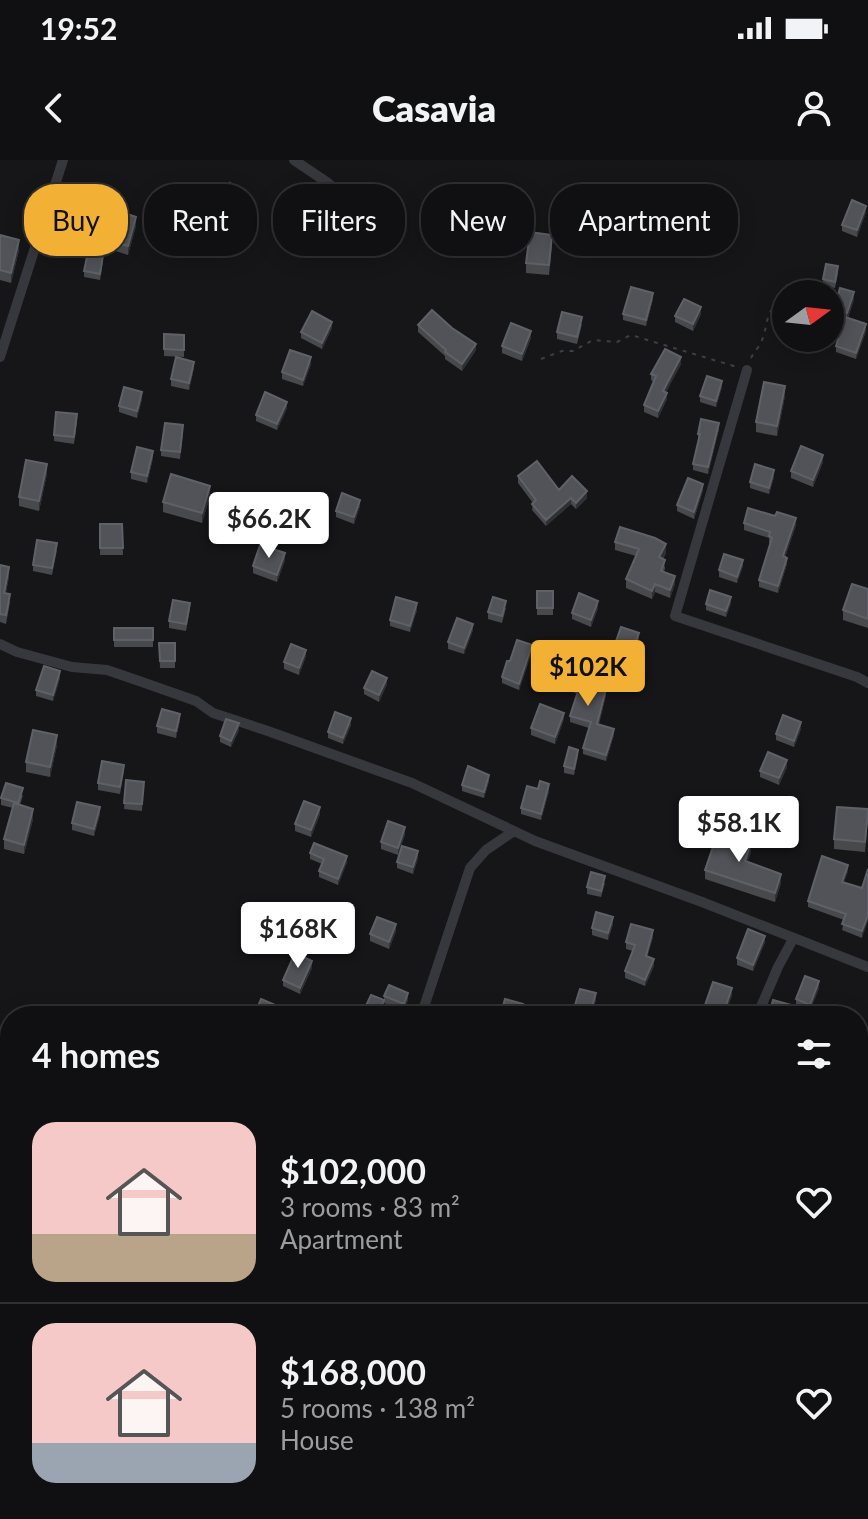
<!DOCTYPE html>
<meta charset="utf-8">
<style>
:root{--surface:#101012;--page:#19191b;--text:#f1f3f6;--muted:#9c9d9f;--line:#303032;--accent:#f2b134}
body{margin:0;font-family:Lato,sans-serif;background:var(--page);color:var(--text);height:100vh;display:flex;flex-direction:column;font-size:30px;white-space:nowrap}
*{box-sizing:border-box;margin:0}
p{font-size:26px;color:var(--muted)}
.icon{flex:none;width:44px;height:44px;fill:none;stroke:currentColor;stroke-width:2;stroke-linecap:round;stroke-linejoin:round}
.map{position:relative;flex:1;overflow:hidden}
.drawer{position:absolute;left:0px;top:846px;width:868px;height:514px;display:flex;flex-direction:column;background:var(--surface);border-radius:32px 32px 0 0;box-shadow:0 4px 20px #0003,0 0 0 2px var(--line)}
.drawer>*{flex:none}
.guide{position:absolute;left:24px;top:24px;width:820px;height:72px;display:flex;gap:16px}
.needle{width:52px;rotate:75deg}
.tools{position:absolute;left:772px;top:120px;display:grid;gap:16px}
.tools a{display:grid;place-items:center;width:72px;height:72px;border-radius:50%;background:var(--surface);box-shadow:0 4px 20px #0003,0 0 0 2px var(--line);font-size:40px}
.price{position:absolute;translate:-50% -68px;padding:0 18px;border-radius:8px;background:#fff;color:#222;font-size:26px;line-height:52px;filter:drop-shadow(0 2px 4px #0008)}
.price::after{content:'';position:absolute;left:50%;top:48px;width:24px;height:18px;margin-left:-12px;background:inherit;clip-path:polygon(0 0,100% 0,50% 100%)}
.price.active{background:var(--accent);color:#111}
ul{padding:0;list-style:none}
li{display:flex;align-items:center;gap:24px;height:200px;padding:0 32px}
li+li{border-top:2px solid var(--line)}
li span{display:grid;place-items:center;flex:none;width:224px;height:160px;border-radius:24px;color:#555}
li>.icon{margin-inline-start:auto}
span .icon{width:96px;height:96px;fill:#fffc;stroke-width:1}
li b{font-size:34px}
h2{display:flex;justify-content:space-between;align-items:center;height:96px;padding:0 32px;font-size:34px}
.pill{padding:0 28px;border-radius:32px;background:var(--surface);box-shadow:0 4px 20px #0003,0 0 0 2px var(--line);font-size:28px;line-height:72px}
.pill.active{background:var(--accent);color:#111}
.status{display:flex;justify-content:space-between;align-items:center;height:56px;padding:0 40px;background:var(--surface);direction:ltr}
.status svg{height:22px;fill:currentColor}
header{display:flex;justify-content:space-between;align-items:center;height:104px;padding:0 32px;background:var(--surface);font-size:36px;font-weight:800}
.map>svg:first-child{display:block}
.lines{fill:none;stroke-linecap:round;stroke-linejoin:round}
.path{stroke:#3d3f44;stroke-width:2;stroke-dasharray:4 6;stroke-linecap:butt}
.street{stroke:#37383d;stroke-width:10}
.wall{fill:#47494d}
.shaded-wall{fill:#2f3033}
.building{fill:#525359;stroke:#5f6168;stroke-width:2}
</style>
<div class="status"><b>19:52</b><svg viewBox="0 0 49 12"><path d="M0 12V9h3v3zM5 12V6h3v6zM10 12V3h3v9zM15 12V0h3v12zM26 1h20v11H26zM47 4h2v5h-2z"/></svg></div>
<header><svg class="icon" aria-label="back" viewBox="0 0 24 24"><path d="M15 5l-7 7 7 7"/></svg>Casavia<svg class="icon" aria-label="person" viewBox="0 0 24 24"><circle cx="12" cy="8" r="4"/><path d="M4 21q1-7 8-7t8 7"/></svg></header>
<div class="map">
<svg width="868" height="1359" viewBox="0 0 868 1359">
<rect width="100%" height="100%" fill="#161618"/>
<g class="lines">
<path class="path" d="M751 198C754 192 760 186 762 180 769 164 764 146 786 141
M541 199 562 191H573L593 180 617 182 631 175 737 207"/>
<path class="street" d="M294 0 328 23 365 57 387 82
M0 197 63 0
M747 210 675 456 857 517 868 523
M0 484 17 492 72 507 107 510 142 522 196 541 213 553 265 570 412 623 514 671
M421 856 470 708 486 690 514 671 535 681 702 742 868 807
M757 856 778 807 793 779
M858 1123 868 1117
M136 1359 139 1350"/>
</g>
<path class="wall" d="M221 36H240L234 45V50L218 75 201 65V59Z
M866 52 857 77 842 71V65Z
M78 59 136 66 128 95 103 87V78L78 68Z
M0 75 19 90 11 123 0 120Z
M552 84 549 115 526 113V103Z
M103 101 100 120 84 117V111Z
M838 113 835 128 823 126V119Z
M653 139 646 166 623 160V154Z
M854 139 848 158 866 171 856 199 836 192V186L845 159 834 155V148Z
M701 154 693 171 675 162V156Z
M582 164 577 184 557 179V172Z
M418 165 452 168 476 190 462 211 445 199V196L418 172Z
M332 168 322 189 301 178V172Z
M164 174 184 175V197L164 196Z
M531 178 522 201 502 193V186Z
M311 204 303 226 282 219V212Z
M681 204 666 232 667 239 658 258 644 252V245L654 222 651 220V214Z
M194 208 189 230 171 226V219Z
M722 227 716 247 700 242V236Z
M785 236 777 276 756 272V262Z
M142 239 137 258 119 252V246Z
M287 248 277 270 256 261V255Z
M77 261 74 284 54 281V275Z
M719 269 708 314 693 310V304L698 281V274Z
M183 272 180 299 161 296V290Z
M153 298 147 323 131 319V312Z
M823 302 813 327 791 318V311Z
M47 314 39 351 19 346V337Z
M518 316 587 338 576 349 571 344 546 366 532 350 533 343 518 323Z
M774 317 769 334 750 328V322Z
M703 330 694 359 677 351V345Z
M210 336 202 363 163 352V342Z
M360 346 354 364 336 357V351Z
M744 363 796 365 785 397 787 404 778 433 759 427V420L770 384 769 383V378L744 370Z
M100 364H122L123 395H100Z
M615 382 666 393 663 399 665 408 664 412 675 424 670 438 655 432 652 439 626 428V419L636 396 615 390Z
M57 390 52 415 33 411V405Z
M285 400 277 422 253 413V406Z
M0 405 9 416 6 433 10 442 6 464 0 462Z
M743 406 737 423 719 417V410Z
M868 429V468L843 460V450Z
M537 431H553V455H537Z
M731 443 726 457 706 450V444Z
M506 448 502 463 488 459V452Z
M598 448 591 467 572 459V453Z
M190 449 186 471 169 468V461Z
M417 450 410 472 390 466V460Z
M114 468H153V487H114Z
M473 470 464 494 448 489V482Z
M639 479 633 496 615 490V484Z
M159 483H175V508H160Z
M532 492 519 530 502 523V517L510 501Z
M306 496 299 515 284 509V502Z
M551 514 589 520 587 524 606 535 599 564 614 575 606 601 583 594V588L589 568 570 562V556L577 534 570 531V525L551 520Z
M60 518 53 541 36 536V530Z
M387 524 379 542 364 534V528Z
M564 559 555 584 531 575V568Z
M180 560 176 578 157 573V566Z
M351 565 343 584 328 578V572Z
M801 569 794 587 776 580V574Z
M239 570 231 587 220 582V576Z
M57 585 50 617 26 612V602Z
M578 596 574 615 564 613V606Z
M787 607 779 625 760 617V611Z
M124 611 120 634 98 630V623Z
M126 620 144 622 142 651 124 649Z
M489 621 484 638 462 631V625Z
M538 629 549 631 541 660 521 654V648Z
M23 635 20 645 33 659 24 694 4 689V679L13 648 1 645V638Z
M100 654 94 676 72 670V663Z
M320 654 311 677 295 671V664Z
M868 659 865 692 834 689V679Z
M405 674 398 695 381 689V682Z
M751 692 747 702 781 723 775 742 705 719V710Z
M310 693 347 702 338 725 319 717V711L322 704 310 699Z
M418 698 413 714 397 708V702Z
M868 709 862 778 842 770 844 760 808 747V741L848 711 844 722 862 728Z
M605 723 601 737 587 734V727Z
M308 762 299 781 281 772V765Z
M613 764 608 780 592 775V768Z
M396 771 389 789 370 781V774Z
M653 777 647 796 654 806 645 826 625 818V811L633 791 626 789V782Z
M765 782 753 811 737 805V798Z
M312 808 300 834 283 826V820Z
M819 828 810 851 796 846V839Z
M732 835 725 856H718L705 852V845Z
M384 836 408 840 404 851 384 843Z
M596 840 591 856 575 852V845Z
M10 1350H40V1352L30 1359H17Z"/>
<path class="shaded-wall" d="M240 30V36L234 45V50L218 75V70L231 42Z
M866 46V52L857 77V70Z
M136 57V66L128 95V86Z
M19 80V90L11 123V113Z
M854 132V139L847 160V153Z
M653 133V139L646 166V160Z
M701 147V154L693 171V164Z
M332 162V168L322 189V183Z
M866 164V171L856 199V193Z
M531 171V178L522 201V194Z
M476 184V190L462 211V204Z
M311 197V204L303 226V220Z
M681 197V204L663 238V231Z
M194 202V208L189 230V223Z
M722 221V227L716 247V241Z
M785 226V236L777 276V266Z
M142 232V239L137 258V251Z
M667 233V239L658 258V251Z
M287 242V248L277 270V264Z
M719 263V269L708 314V307Z
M153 291V298L147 323V316Z
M823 295V302L813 327V320Z
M47 304V314L39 351V341Z
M774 310V317L769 334V328Z
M703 324V330L694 359V352Z
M210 326V336L202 363V353Z
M587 331V338L576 349V343Z
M571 338V344L546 366V360Z
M360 340V346L354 364V357Z
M796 358V365L783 403V396Z
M666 384V393L659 405V397Z
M285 393V400L277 422V415Z
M787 398V404L778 433V426Z
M743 400V406L737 423V417Z
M9 407V416L4 441V433Z
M675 416V424L670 438V430Z
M655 424V432L652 439V431Z
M731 437V443L726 457V451Z
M598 441V448L591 467V460Z
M417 443V450L410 472V466Z
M473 464V470L464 494V488Z
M639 473V479L633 496V490Z
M532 485V492L519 530V524Z
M306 490V496L299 515V508Z
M60 511V518L53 541V535Z
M387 518V524L379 542V535Z
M606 529V535L597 570V564Z
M564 553V559L555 584V577Z
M180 554V560L176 578V571Z
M351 558V565L343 584V578Z
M801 562V569L794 587V581Z
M239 563V570L231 587V581Z
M614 569V575L606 601V595Z
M57 575V585L50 617V607Z
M578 590V596L574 615V609Z
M787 600V607L779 625V618Z
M489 615V621L484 638V632Z
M549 624V631L541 660V654Z
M100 647V654L94 676V669Z
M320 647V654L311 677V670Z
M33 649V659L24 694V685Z
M405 667V674L398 695V688Z
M751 683V692L745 710V701Z
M418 691V698L413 714V707Z
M347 696V702L338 725V719Z
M848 705V711L842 728V722Z
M781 714V723L775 742V733Z
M868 755V761L862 778V771Z
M308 756V762L299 781V774Z
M613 757V764L608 780V773Z
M396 764V771L389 789V782Z
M653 770V777L646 802V796Z
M765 776V782L753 811V805Z
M654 799V806L645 826V820Z
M312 801V808L300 834V828Z
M819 821V828L810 851V845Z
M732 828V835L724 856V851Z
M408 833V840L404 851V844Z
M596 833V840L591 856V850Z
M384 840V847L380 856H377Z
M33 1350H40V1352L30 1359H21Z"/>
<path class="building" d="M230 23 240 30 231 42 234 44 218 70 201 59 217 34 221 36Z
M86 40 136 57 128 86 103 79 105 70 78 59Z
M852 40 866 46 857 70 842 65Z
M530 72 552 75 549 105 526 103Z
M0 75 19 80 11 113 0 110Z
M88 92 103 95 100 114 84 111Z
M826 104 838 106 835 122 823 119Z
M631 127 653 133 646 160 623 154Z
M840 128 854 132 847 153 834 148Z
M684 139 701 147 693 164 675 156Z
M432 150 452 168 476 184 462 204 445 192 446 190 418 165Z
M312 151 332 162 322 183 301 172Z
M562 152 582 157 577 177 557 172Z
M845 157 866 164 856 193 836 186Z
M511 163 531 171 522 194 502 186Z
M164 174 184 175V190L164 189Z
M665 189 681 197 663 231 667 233 658 251 644 245 656 216 651 214Z
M290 190 311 197 303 220 282 212Z
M176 197 194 202 189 223 171 219Z
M707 216 722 221 716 241 700 236Z
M764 222 785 226 777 266 756 262Z
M124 227 142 232 137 251 119 246Z
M265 232 287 242 277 264 256 255Z
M56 252 77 254 74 277 54 275Z
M701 259 719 263 708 307 693 304 700 274H698Z
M165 263 183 265 180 292 161 290Z
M801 286 823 295 813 320 791 311Z
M137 287 153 291 147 316 131 312Z
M26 300 47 304 39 341 19 337Z
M537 301 559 330 572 316 587 331 576 343 571 338 546 360 532 344 536 340 518 316Z
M755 304 774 310 769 328 750 322Z
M171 314 210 326 202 353 163 342Z
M688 318 703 324 694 352 677 345Z
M342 333 360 340 354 357 336 351Z
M748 348 775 356 777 352 796 358 783 396 787 398 778 426 759 420 772 378 769 376 770 372 744 363Z
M100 364H122L123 388H100Z
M620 367 655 378 666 384 659 397 665 400 661 411 675 416 670 430 655 424 652 431 626 419 639 389 615 382Z
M37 380 57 383 52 408 33 405Z
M260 385 285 393 277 415 253 406Z
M724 394 743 400 737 417 719 410Z
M0 405 9 407 4 433 10 434 6 455 0 454Z
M852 424 868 429V459L843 450Z
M710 430 731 437 726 451 706 444Z
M537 431H553V448H537Z
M579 433 598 441 591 460 572 453Z
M396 437 417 443 410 466 390 460Z
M493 437 506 441 502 456 488 452Z
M173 440 190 443 186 464 169 461Z
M457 458 473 464 464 488 448 482Z
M621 467 639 473 633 490 615 484Z
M114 468H153V480H114Z
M517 480 532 485 519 524 502 517 507 501H510Z
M159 483H175V501H160Z
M291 484 306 490 299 508 284 502Z
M554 503 589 513 586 524 606 529 597 564 614 569 606 595 583 588 591 562 570 556 579 528 570 525 571 519 551 514Z
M44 506 60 511 53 535 36 530Z
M372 511 387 518 379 535 364 528Z
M540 544 564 553 555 577 531 568Z
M162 549 180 554 176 571 157 566Z
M335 552 351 558 343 578 328 572Z
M783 555 801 562 794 581 776 574Z
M226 559 239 563 231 581 220 576Z
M33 570 57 575 50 607 26 602Z
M569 587 578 590 574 609 564 606Z
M768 592 787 600 779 618 760 611Z
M102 601 124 605 120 627 98 623Z
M468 606 489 615 484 632 462 625Z
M126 620 144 622 142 644 124 643Z
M540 621 549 624 541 654 521 648 527 626 538 629Z
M6 623 23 628 18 643 1 638Z
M304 641 320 647 311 670 295 664Z
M77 642 100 647 94 669 72 663Z
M14 643 33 649 24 685 4 679Z
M837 647 868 649 865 682 834 679Z
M388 661 405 667 398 688 381 682Z
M718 672 751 683 745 701 781 714 775 733 705 710Z
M314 683 347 696 338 719 319 711 324 699 310 693Z
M402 686 418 691 413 707 397 702Z
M822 696 848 705 842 722 862 728 868 709V755L862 771 842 764 846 754 808 741Z
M591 712 605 716 601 731 587 727Z
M290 747 308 756 299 774 281 765Z
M596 752 613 757 608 773 592 768Z
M377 757 396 764 389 782 370 774Z
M631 764 653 770 646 796 654 799 645 820 625 811 635 785 626 782Z
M748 769 765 776 753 805 737 798Z
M295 793 312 801 300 828 283 820Z
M805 816 819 821 810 845 796 839Z
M713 822 732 828 724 851 705 845Z
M389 825 408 833 404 844 384 836Z
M580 829 596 833 591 850 575 845Z
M371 835 384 840 377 856H371L363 852Z
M261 839 280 847 277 856H254Z
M505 839 523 844 519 856H500Z
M773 840 791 845 788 856H769Z
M546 845 571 854 570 856H542Z
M15 1350H33L21 1359Z
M309 1354 323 1357V1359H308Z"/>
</svg>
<div class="tools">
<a><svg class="needle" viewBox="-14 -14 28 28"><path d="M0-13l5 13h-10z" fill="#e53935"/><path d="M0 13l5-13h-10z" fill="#9c9d9f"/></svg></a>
</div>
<b class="price" style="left:269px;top:400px">$66.2K</b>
<b class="price active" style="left:588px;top:548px">$102K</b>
<b class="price" style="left:739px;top:704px">$58.1K</b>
<b class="price" style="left:298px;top:810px">$168K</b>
<div class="guide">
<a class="pill active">Buy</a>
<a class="pill">Rent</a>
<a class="pill">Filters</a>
<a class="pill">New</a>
<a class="pill">Apartment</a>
</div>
<section class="drawer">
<h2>4 homes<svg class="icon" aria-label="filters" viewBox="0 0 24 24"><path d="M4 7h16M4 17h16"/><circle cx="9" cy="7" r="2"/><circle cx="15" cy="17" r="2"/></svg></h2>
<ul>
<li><span style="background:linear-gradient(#f6c9c9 70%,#b9a48a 0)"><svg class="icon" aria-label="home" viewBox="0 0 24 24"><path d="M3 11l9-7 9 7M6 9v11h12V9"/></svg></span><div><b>$102,000</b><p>3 rooms · 83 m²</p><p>Apartment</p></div><svg class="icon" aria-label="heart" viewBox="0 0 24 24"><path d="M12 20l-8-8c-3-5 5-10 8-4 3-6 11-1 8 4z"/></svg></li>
<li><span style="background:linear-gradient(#f6c9c9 75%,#9aa5b1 0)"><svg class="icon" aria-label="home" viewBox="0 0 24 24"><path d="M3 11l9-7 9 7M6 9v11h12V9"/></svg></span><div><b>$168,000</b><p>5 rooms · 138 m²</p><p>House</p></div><svg class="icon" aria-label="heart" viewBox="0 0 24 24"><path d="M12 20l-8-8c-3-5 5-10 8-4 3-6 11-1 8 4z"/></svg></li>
</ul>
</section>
</div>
